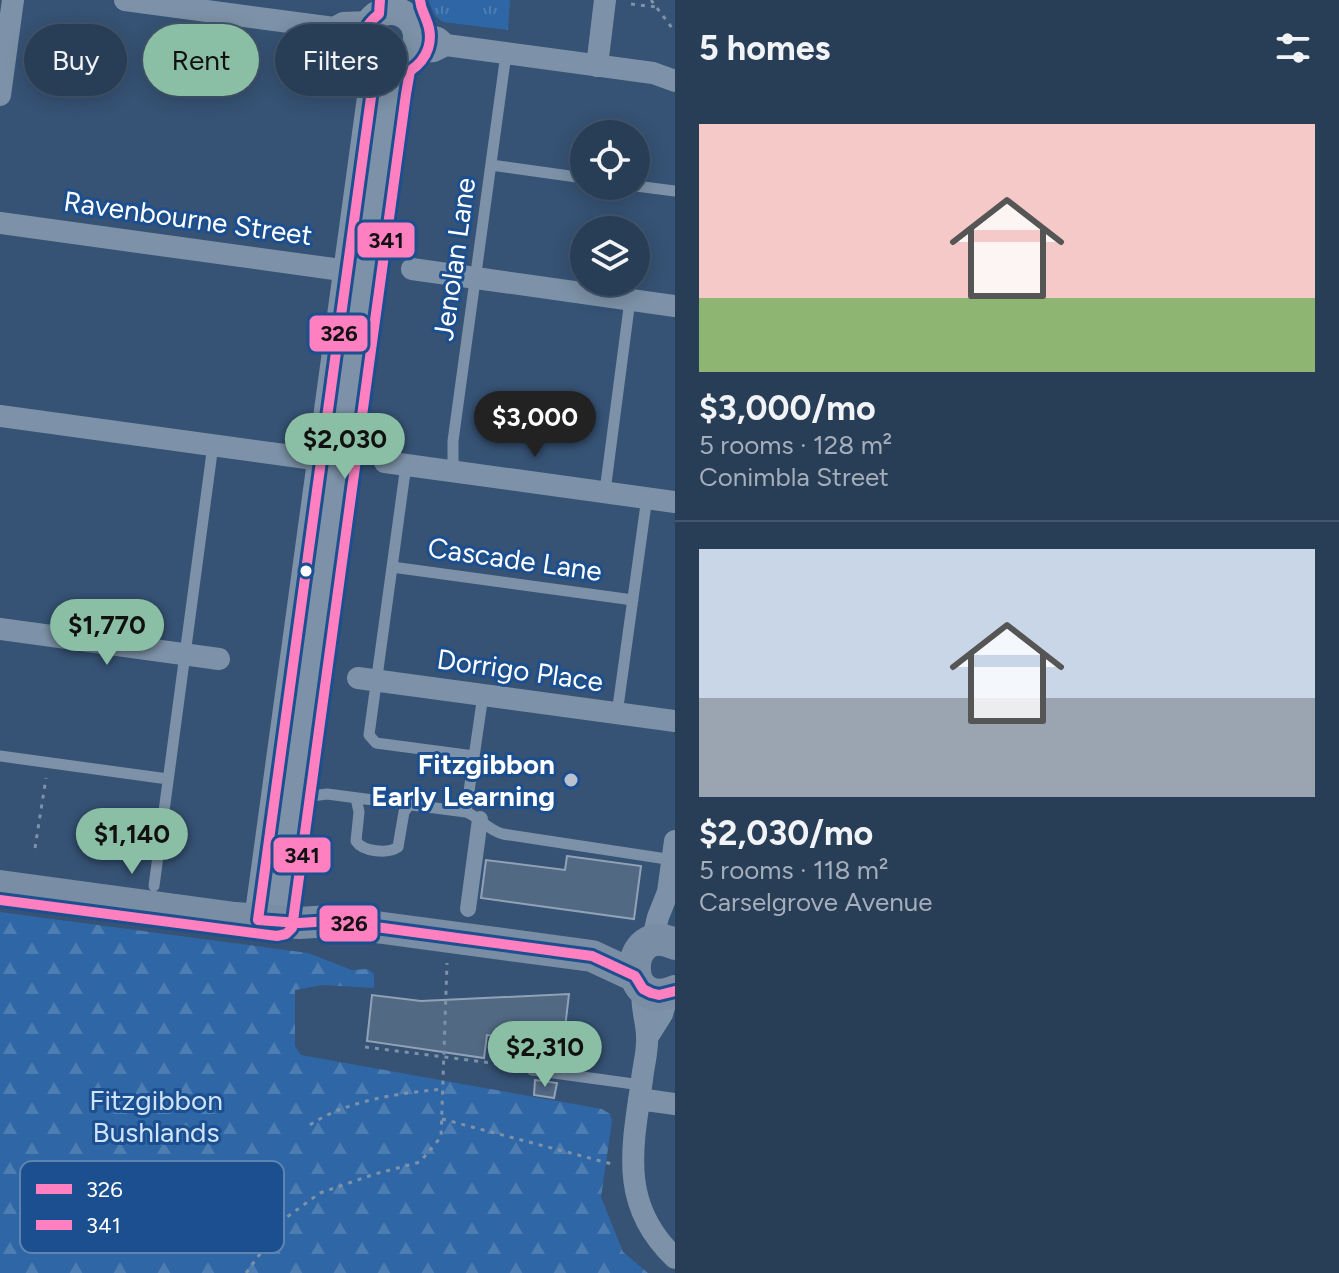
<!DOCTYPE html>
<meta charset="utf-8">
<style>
:root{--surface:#283e57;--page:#344961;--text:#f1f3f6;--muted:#a5aeba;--line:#44576d;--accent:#8abfa5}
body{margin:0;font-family:Figtree,sans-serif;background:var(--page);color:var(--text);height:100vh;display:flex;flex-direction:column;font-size:30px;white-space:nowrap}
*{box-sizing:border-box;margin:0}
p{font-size:26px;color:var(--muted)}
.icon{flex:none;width:44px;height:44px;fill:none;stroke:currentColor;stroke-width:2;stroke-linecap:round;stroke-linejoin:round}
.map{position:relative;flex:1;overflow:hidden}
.side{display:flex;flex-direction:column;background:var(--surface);width:664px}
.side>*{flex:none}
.banner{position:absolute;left:24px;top:24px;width:530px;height:72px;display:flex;gap:16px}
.tools{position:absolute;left:570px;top:120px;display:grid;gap:16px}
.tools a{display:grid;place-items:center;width:80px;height:80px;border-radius:50%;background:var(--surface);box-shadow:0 4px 20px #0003,0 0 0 2px var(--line);font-size:40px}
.price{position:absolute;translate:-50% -68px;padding:0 18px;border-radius:28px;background:var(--accent);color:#111;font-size:26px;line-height:52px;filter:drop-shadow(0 2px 4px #0008)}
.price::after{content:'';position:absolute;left:50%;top:48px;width:24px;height:18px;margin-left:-12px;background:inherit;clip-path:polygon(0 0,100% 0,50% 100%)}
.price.active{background:#222;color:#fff}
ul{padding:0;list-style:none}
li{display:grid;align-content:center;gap:16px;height:424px;padding:0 24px}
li+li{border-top:2px solid var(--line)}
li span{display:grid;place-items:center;height:248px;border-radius:0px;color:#555}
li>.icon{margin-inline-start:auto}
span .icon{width:144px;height:144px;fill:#fffc;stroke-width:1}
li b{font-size:34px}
h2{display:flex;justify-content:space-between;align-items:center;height:96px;padding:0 24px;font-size:34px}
.chip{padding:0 28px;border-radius:36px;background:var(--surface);box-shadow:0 4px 20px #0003,0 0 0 2px var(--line);font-size:28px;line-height:72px}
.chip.active{background:var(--accent);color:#111}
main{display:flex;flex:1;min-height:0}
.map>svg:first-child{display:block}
.grass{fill:url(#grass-tufts)}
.forest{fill:url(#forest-firs)}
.building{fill:#526984;stroke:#92a2b6;stroke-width:2}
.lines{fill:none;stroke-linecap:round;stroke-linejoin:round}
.path{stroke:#7d92a8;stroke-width:3;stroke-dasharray:4 6;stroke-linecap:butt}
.service{stroke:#7d92a8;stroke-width:11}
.pedestrian{stroke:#7d92a8;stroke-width:16}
.minor{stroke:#7d92a8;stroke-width:22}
.tertiary{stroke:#7d92a8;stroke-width:28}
.secondary{stroke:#798da4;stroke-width:32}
.bus-1-casing{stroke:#1b4f8f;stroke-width:16}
.bus-2-casing{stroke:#1b4f8f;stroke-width:16}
.bus-1{stroke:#ff80c0;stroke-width:10}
.bus-2{stroke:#ff80c0;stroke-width:10}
.bus-dot{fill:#fff;stroke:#1b4f8f;stroke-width:3}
.poi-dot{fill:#b9c2ce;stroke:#1b4f8f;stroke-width:3}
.labels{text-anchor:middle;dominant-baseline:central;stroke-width:6;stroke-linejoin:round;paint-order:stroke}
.street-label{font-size:28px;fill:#fff;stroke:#1b4f8f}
.poi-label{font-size:28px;font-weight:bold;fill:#fff;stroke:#1b4f8f;text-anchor:end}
.park-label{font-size:28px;fill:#cfe3fa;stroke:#1b4f8f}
.key{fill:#1b4f8f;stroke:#5f84b1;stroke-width:2}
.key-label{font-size:22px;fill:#fff}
.line-badge{stroke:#1b4f8f;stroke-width:3}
.pale-badge-label{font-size:22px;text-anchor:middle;font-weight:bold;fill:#111}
</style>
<main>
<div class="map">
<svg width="675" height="1273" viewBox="0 0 675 1273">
<defs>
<pattern id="grass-tufts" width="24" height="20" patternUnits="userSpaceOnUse" patternTransform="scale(2)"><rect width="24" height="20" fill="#2f66a5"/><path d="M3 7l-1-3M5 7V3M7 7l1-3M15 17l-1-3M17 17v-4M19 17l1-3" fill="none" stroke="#4e7db2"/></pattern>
<pattern id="forest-firs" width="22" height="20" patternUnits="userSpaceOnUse" patternTransform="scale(2)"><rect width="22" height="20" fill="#2f66a5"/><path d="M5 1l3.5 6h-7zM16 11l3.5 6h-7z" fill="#4e7db2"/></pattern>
</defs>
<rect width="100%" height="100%" fill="#365274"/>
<path class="grass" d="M428 0H510L508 30 443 22 435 16Z"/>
<path class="forest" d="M0 912 308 953 352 970 368 969 374 974V988L323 985 295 990V1046L301 1055 602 1109 610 1114 612 1121 601 1197 623 1252 648 1273H0Z"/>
<path class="building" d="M567 856 641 866 634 919 481 898 486 860 565 870Z
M569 994 563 1045 487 1035 484 1058 367 1041 372 995 421 1001Z
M535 1080 557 1083 554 1098 534 1095Z"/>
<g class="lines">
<path class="path" d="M651 0 675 32
M631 4 656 7
M35 848 46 778
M365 1047 516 1066
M442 1119 612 1164
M310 1125C347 1100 400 1093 444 1089
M246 1273 287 1217 320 1193 375 1174 420 1162 441 1137 447 963"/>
<path class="service" d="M491 165 584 178
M636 186 675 191
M406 465 369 735 376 743 474 756
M453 471V441L506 54
M605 491 630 300
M392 567 633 600
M617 714 647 497
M0 756 168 779
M296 798 327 794 466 812C481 818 487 830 503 834L673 860
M356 798 359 812 356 841C363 852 388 854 398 847L404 812 409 805
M466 812 483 695
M154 886 213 445
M532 1070 641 1085"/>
<path class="pedestrian" d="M468 909 480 819"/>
<path class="minor" d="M125 0 334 28 341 36 365 44
M334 28 343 23 369 22
M417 32 438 38 446 45
M412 53 434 51 446 45 653 73 675 81
M597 66 605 0
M0 95 13 0
M0 223 363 273
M412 269 675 306
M0 416 336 462
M385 462 675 502
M0 629 219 659
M358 678 675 721
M652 942 658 917 668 892 675 841
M643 989C640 1006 647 1020 647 1037 648 1051 643 1067 642 1080 632 1149 619 1205 675 1258
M647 1038 662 1014 668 994
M639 1099 675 1104"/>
<path class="tertiary" d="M365 37a26 26 0 1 1 52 0a26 26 0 1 1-52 0Z
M258 920 372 90 371 55
M279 922 397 63"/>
<path class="secondary" d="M0 886 235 918 299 923 331 921 592 956 635 976
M675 944C624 919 619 1014 675 991"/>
<defs>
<path id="bus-1" d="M380 0 379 14C358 31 367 34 371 55 373 66 372 79 372 90L258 920 299 923 331 921 592 956 635 976 643 989 651 993 659 995 675 991"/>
<path id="bus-2" d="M0 900 277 936 286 934 292 928 406 94 410 71C428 59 435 40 426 19 423 11 421 9 420 0"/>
</defs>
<use href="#bus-1" class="bus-1-casing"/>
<use href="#bus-2" class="bus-2-casing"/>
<use href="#bus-1" class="bus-1"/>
<use href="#bus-2" class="bus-2"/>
</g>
<circle class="bus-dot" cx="306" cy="571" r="7"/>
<circle class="poi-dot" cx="571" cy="780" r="8"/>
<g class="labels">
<g class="street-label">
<text transform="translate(188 218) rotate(8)">Ravenbourne Street</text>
<text transform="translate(454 259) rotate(-82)">Jenolan Lane</text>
<text transform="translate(515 559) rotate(8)">Cascade Lane</text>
<text transform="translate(520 670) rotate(8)">Dorrigo Place</text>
</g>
<g class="poi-label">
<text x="555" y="764">Fitzgibbon<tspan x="555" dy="32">Early Learning</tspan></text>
</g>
<g class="park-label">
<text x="156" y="1100">Fitzgibbon<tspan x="156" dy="32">Bushlands</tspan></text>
</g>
</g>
<rect x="20" y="1161" width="264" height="92" rx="12" class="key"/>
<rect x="36" y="1184" width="36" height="10" fill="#ff80c0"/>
<rect x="36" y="1220" width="36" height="10" fill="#ff80c0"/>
<g class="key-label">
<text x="86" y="1197">326</text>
<text x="86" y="1233">341</text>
</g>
<g class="line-badge">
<rect x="356" y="221" width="60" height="38" rx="8" fill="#ff80c0"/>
<rect x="308" y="314" width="61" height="39" rx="8" fill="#ff80c0"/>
<rect x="272" y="836" width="60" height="38" rx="8" fill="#ff80c0"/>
<rect x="318" y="904" width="61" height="39" rx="8" fill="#ff80c0"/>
</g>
<g class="pale-badge-label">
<text x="386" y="248">341</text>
<text x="339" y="341">326</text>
<text x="302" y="863">341</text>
<text x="349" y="931">326</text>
</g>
</svg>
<div class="tools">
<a><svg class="icon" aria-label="locate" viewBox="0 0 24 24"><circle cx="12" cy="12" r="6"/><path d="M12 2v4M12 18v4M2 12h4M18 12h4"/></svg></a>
<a><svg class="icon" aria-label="layers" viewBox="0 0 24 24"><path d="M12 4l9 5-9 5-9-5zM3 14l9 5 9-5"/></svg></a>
</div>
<b class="price active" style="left:535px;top:459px">$3,000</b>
<b class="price" style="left:345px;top:481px">$2,030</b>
<b class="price" style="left:107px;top:667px">$1,770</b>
<b class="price" style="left:132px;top:876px">$1,140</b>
<b class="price" style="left:545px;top:1089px">$2,310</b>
<div class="banner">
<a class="chip">Buy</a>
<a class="chip active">Rent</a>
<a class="chip">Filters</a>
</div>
</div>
<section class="side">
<h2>5 homes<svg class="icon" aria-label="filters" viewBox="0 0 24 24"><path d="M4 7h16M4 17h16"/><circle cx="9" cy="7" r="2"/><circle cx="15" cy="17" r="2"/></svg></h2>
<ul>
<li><span style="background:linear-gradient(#f6c9c9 70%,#8fb573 0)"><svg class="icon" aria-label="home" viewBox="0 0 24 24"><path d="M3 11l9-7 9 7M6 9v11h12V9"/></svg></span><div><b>$3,000/mo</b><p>5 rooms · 128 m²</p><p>Conimbla Street</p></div></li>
<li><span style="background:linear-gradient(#c9d6e8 60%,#9aa5b1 0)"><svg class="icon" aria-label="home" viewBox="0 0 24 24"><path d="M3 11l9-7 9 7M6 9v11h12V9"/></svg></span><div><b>$2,030/mo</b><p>5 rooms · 118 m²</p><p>Carselgrove Avenue</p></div></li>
</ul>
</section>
</main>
